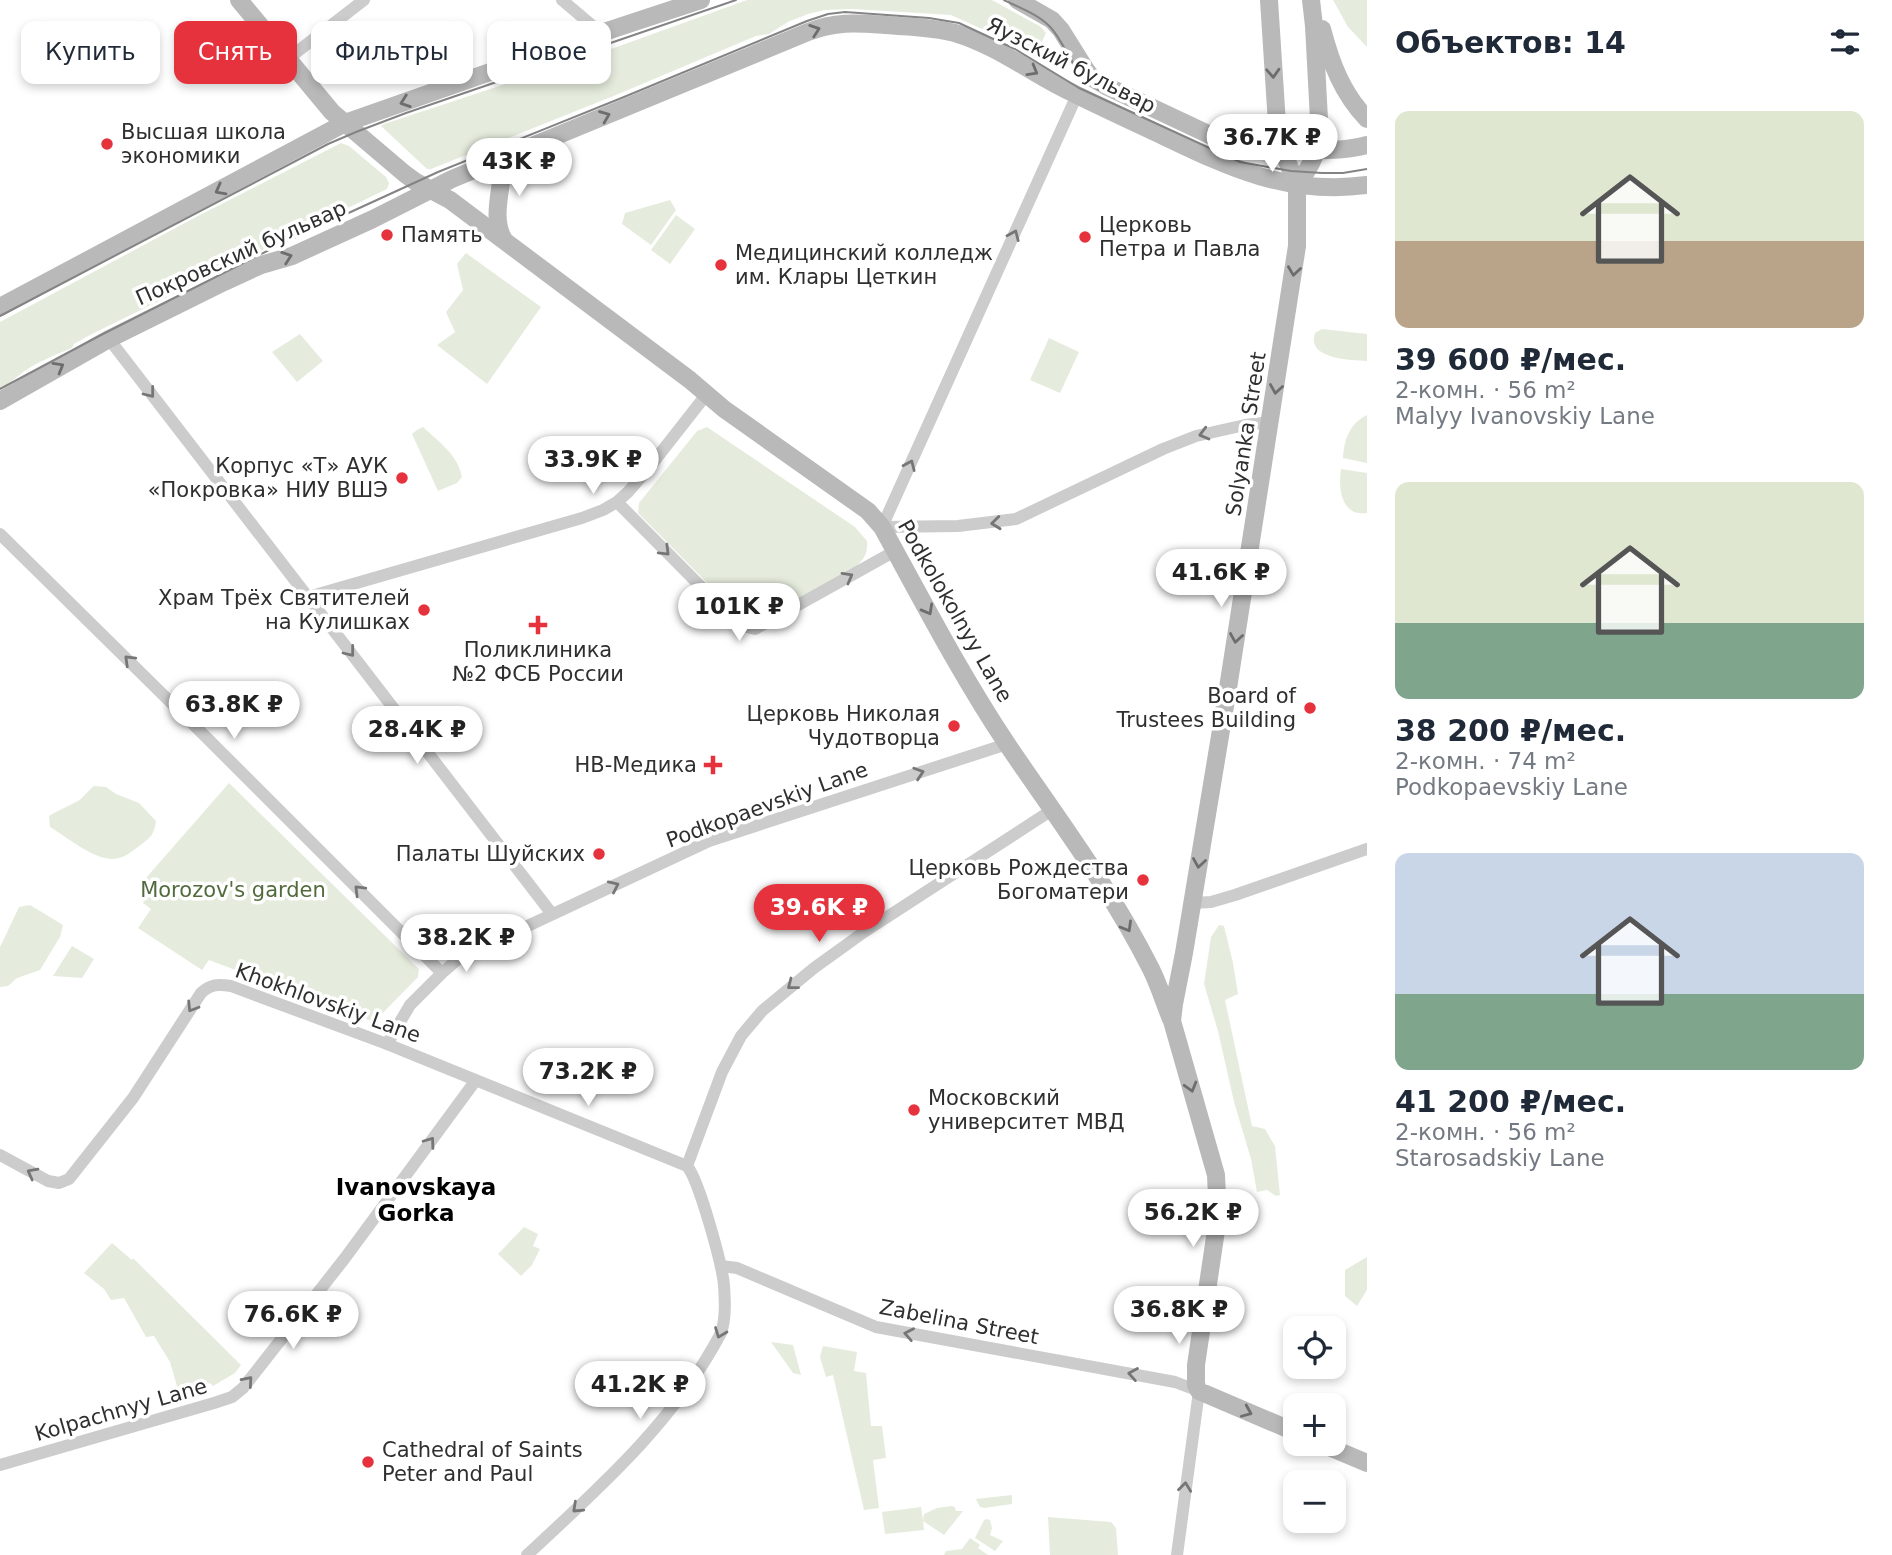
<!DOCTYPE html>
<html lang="ru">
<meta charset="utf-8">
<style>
:root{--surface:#fff;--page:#f6f6f7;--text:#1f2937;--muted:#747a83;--accent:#e5323d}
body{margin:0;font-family:"DejaVu Sans",sans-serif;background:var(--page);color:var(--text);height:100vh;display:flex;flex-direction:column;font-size:26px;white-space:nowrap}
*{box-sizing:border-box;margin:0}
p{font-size:23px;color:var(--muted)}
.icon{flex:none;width:38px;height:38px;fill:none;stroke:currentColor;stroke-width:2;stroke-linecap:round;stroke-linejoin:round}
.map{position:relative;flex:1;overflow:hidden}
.panel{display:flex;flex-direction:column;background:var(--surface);width:525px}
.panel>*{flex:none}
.guide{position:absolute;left:21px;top:21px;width:665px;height:63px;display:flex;gap:14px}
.buttons{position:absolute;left:1283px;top:1316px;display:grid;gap:14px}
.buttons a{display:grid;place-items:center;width:63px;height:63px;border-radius:14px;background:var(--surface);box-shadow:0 4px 10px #0003;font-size:35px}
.price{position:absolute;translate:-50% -60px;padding:0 16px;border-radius:24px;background:#fff;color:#222;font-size:23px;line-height:46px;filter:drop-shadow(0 2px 4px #0008)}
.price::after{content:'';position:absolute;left:50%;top:42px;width:21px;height:16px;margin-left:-10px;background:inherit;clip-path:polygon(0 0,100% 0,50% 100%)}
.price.selected{background:var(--accent);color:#fff}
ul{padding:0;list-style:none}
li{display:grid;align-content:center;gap:14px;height:371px;padding:0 28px}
li span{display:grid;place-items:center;height:217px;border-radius:14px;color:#555}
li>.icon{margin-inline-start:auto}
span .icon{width:126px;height:126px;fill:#fffc;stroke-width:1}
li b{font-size:30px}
h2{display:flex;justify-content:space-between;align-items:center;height:84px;padding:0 28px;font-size:30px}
.chip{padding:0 24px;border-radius:14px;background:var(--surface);box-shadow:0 4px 10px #0003;font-size:24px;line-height:63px}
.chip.selected{background:var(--accent);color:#fff}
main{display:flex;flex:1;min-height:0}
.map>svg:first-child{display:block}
.green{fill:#e5ecdd}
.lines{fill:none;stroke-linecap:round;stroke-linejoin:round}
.street{stroke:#ccc;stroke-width:12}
.secondary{stroke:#b9b9b9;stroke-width:18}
.tram{stroke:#848484;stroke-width:2}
.oneway{stroke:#6d6d6d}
.oneway2{stroke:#767676}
.poi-dot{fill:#e5323d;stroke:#fff;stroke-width:2.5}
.labels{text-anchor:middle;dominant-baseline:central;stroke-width:7;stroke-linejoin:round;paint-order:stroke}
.street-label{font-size:21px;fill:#2f2f2f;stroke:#fff}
.poi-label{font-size:21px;fill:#2f2f2f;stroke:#fff;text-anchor:end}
.park-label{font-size:21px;fill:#526b3c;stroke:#fff}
.neighbourhood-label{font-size:23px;font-weight:bold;fill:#000;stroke:#fff}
</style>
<main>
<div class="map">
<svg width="1367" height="1555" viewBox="0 0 1367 1555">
<rect width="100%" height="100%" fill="#fff"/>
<path class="green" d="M747 0H992L1041 27 1046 33 1039 48 1032 52 951 15 852 9 825 10 808 14 788 22 769 34 756 36 616 95 431 169H427L381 126 384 124 600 53Z
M1333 0H1367V47L1348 27Z
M341 143 349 146 386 177 389 183 387 189 323 220 317 226 303 230 90 335 74 344 72 348C57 354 43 360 29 368 19 374 11 384 0 388V322L196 217Z
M670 200 676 210 651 245 622 224 625 213Z
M676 215 695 229 670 264 651 250Z
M466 253 541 307 487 384 437 345 455 332 446 312 463 290 457 264Z
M1322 329 1367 334V361C1349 360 1306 359 1315 333Z
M300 334 323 361 297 382 272 352Z
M1049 338 1079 352 1060 393 1030 380Z
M1367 415V463L1343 458C1344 440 1349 424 1367 415Z
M423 427C439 442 458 455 462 477L457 483 438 491 412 434 417 430Z
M707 427 855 527 867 541C868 552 865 558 857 566L760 621 750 623 743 619 638 513 639 503 697 431Z
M1341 469 1367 473V513C1341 517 1338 488 1341 469Z
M229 783 419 969 418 977 374 1022 209 960 202 970 138 928 151 909 143 903 149 894 139 886Z
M94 786 106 787 116 794 139 803 156 821C154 836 150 838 138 847 132 851 127 856 119 858 100 865 67 837 50 827L49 816C58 810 67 807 76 802 83 799 87 791 94 786Z
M30 905 63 925 60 937 40 970 17 978 8 986 0 987V947L19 907Z
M1219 925 1224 926 1233 963 1238 994 1225 1000 1252 1126 1265 1129 1275 1146 1280 1195 1276 1196 1267 1190 1257 1192 1251 1159 1234 1102 1218 1031 1204 984 1211 937Z
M72 946 94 959 82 978 53 976Z
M524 1227 538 1234 533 1246 540 1249 532 1265 521 1276 498 1254Z
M112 1243 132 1260 133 1258 241 1365 235 1373 213 1386 210 1383 179 1393 170 1362 154 1336 146 1337 124 1298 111 1300 104 1289 84 1273Z
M1367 1257V1290L1357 1306 1345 1296V1270Z
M771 1342 793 1345 801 1375 793 1373Z
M823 1346 857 1352 854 1371 866 1373 871 1426H882L886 1458 873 1460 879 1508 864 1510 833 1375 826 1377 820 1357Z
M1012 1495V1504L984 1508 980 1507 976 1499Z
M951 1506 955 1507 956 1511H963L944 1535 923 1521 924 1530 885 1534 882 1512 921 1507 923 1520 924 1514 937 1508Z
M1048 1517 1111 1522 1116 1528 1118 1555H1050Z
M987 1519 990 1520 992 1528 990 1535 1003 1541 995 1551 975 1538 984 1520Z
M970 1538 980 1545 978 1548 988 1555H944L946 1551 962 1549Z"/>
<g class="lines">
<path class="street" d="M562 0 601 33
M289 58 364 0
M1077 95 882 527 958 526 1016 519 1163 449 1196 436 1245 425 1271 422
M109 339 552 914
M617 502 739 625 755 629 895 551
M0 534 210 741 442 973
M308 597 582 518 603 510 617 502 628 492 648 469 706 395
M1193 903 1211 902 1235 895 1367 849
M387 1044 410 1005 442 973 458 959 485 946 709 841 1007 744
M0 1155 48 1181 59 1183 69 1179 133 1098 201 993C211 984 218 984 231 986L387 1044 687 1166
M687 1166 722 1072 741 1036 762 1011 814 968 864 932 1052 810
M721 1266 737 1268 876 1327 1175 1382 1199 1391 1177 1555
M0 1465 214 1403 232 1397 243 1388 345 1258 476 1080
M527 1555C599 1488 674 1422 721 1333 726 1318 725 1301 724 1285 722 1264 699 1180 687 1166"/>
<path class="secondary" d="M239 0 332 112 405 174 416 182 450 200 690 380 724 409 868 511 882 527C922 600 961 675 1007 744 1057 818 1111 889 1151 969 1159 985 1164 1002 1171 1019
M1017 0 1052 20 1061 30 1086 70 1092 78 1106 86 1227 143C1259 151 1336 154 1367 145
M1269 0 1277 124 1282 149 1297 185V246L1228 688 1184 953 1174 1004 1172 1021 1216 1175 1218 1217 1196 1365V1385L1199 1391 1295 1432
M1322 29C1331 63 1342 93 1367 119
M1297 185C1308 170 1316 157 1320 138L1314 26 1311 0
M504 240C492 220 500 196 502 173L505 166 514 152
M0 307 345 123 601 33 701 0
M0 401 109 339 224 282 261 265 292 256 373 219 452 179 808 32C836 21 857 23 886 25 909 27 932 27 955 33 992 44 1025 68 1059 86 1090 102 1123 117 1155 132 1226 166 1285 196 1367 185
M1322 1444 1367 1463"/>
<path class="tram" d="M1004 0C1020 8 1040 15 1052 29 1069 50 1074 76 1099 90
M0 316 328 144 356 132 406 113 736 0
M0 389 99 336 283 243 438 172 624 97 807 21 828 14 845 12 929 18 959 23 1015 49 1079 88 1240 162 1291 171 1322 173H1343L1367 169"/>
</g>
<defs><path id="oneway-chevron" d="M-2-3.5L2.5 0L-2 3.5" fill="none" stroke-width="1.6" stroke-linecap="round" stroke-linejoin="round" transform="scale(1.75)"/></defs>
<g class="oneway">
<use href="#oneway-chevron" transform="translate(815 30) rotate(-19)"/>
<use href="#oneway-chevron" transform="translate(1033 71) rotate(30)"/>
<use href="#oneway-chevron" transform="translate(1273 73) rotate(87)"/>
<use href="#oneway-chevron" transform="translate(405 102) rotate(161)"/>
<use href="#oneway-chevron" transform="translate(605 116) rotate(-22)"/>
<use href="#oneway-chevron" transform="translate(220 190) rotate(152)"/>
<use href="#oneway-chevron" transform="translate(287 257) rotate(-19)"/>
<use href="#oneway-chevron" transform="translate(1294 271) rotate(98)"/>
<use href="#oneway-chevron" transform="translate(59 367) rotate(-30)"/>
<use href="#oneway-chevron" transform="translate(1276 389) rotate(99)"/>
<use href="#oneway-chevron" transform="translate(928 610) rotate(61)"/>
<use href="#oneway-chevron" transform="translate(1236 638) rotate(99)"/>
<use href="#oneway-chevron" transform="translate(1199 863) rotate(99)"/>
<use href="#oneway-chevron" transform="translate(1127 927) rotate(60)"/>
<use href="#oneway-chevron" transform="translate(1191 1087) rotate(74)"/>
<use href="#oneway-chevron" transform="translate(1247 1412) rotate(23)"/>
</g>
<g class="oneway2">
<use href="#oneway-chevron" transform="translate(1014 235) rotate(-66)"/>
<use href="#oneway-chevron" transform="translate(150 393) rotate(52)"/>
<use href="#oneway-chevron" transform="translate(1204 434) rotate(165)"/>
<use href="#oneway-chevron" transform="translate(910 465) rotate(-66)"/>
<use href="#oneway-chevron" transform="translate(996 523) rotate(174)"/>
<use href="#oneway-chevron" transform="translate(665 551) rotate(45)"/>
<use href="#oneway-chevron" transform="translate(848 577) rotate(-29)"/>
<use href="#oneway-chevron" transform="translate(350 652) rotate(52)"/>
<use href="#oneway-chevron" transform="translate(129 660) rotate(-136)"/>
<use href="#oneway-chevron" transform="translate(919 773) rotate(-18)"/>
<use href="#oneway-chevron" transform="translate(614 886) rotate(-25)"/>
<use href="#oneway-chevron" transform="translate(359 890) rotate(-135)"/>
<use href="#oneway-chevron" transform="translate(792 985) rotate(142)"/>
<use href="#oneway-chevron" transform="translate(192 1007) rotate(122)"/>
<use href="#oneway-chevron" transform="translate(430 1142) rotate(-54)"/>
<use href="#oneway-chevron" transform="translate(32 1173) rotate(-152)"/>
<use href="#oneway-chevron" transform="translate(720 1333) rotate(111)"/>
<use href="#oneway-chevron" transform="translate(909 1334) rotate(-169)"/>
<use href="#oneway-chevron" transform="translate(1133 1374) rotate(-170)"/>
<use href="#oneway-chevron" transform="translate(248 1381) rotate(-49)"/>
<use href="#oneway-chevron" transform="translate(1185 1487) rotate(-83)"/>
<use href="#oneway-chevron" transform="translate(577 1508) rotate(137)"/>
</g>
<g class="poi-dot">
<circle cx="107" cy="144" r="7"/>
<circle cx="387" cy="235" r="7"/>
<circle cx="1085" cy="237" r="7"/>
<circle cx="721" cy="265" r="7"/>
<circle cx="402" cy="478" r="7"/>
<circle cx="424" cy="610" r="7"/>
<path d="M534.5 614.5h7v7h7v7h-7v7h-7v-7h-7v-7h7z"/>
<circle cx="1310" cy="708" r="7"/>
<circle cx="954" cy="726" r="7"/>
<path d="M709.5 754.5h7v7h7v7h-7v7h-7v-7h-7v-7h7z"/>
<circle cx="599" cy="854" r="7"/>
<circle cx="1143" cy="880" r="7"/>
<circle cx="914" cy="1110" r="7"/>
<circle cx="368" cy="1462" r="7"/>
</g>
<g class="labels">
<g class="street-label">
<text transform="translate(1071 65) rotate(27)">Яузский бульвар</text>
<text transform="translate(241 253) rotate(-24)">Покровский бульвар</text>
<text transform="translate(1246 434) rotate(-81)">Solyanka Street</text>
<text transform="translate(955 611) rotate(60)">Podkolokolnyy Lane</text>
<text transform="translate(767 805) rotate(-20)">Podkopaevskiy Lane</text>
<text transform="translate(328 1003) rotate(20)">Khokhlovskiy Lane</text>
<text transform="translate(959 1322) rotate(11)">Zabelina Street</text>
<text transform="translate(121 1410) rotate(-16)">Kolpachnyy Lane</text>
</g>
<g class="poi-label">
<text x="121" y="132" text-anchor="start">Высшая школа<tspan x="121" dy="24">экономики</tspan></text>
<text x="1099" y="225" text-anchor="start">Церковь<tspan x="1099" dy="24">Петра и Павла</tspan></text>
<text x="401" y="235" text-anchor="start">Память</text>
<text x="735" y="253" text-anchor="start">Медицинский колледж<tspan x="735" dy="24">им. Клары Цеткин</tspan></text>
<text x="388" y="466">Корпус «Т» АУК<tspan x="388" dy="24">«Покровка» НИУ ВШЭ</tspan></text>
<text x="410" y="598">Храм Трёх Святителей<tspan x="410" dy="24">на Кулишках</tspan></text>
<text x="538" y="650" text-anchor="middle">Поликлиника<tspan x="538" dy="24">№2 ФСБ России</tspan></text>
<text x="1296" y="696">Board of<tspan x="1296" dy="24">Trustees Building</tspan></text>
<text x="940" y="714">Церковь Николая<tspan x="940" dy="24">Чудотворца</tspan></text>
<text x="697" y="765">НВ-Медика</text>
<text x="585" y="854">Палаты Шуйских</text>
<text x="1129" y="868">Церковь Рождества<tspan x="1129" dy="24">Богоматери</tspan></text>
<text x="928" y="1098" text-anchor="start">Московский<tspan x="928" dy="24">университет МВД</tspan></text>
<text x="382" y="1450" text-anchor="start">Cathedral of Saints<tspan x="382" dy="24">Peter and Paul</tspan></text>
</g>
<g class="park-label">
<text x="233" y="890">Morozov's garden</text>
</g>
<g class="neighbourhood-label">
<text x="416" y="1187">Ivanovskaya<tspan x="416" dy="26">Gorka</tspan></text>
</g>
</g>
</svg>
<div class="buttons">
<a><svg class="icon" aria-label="locate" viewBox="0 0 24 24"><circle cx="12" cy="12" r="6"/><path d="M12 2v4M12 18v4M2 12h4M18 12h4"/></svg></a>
<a>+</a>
<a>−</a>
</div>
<b class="price" style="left:1272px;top:174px">36.7K ₽</b>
<b class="price" style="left:519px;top:198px">43K ₽</b>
<b class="price" style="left:593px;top:496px">33.9K ₽</b>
<b class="price" style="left:1221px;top:609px">41.6K ₽</b>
<b class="price" style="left:739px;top:643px">101K ₽</b>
<b class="price" style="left:234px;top:741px">63.8K ₽</b>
<b class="price" style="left:417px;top:766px">28.4K ₽</b>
<b class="price selected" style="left:819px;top:944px">39.6K ₽</b>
<b class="price" style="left:466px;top:974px">38.2K ₽</b>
<b class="price" style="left:588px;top:1108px">73.2K ₽</b>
<b class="price" style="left:1193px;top:1249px">56.2K ₽</b>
<b class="price" style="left:1179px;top:1346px">36.8K ₽</b>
<b class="price" style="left:293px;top:1351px">76.6K ₽</b>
<b class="price" style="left:640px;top:1421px">41.2K ₽</b>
<div class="guide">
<a class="chip">Купить</a>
<a class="chip selected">Снять</a>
<a class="chip">Фильтры</a>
<a class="chip">Новое</a>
</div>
</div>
<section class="panel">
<h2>Объектов: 14<svg class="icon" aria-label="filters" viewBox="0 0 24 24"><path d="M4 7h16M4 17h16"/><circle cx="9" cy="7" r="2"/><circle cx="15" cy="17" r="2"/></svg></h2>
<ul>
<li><span style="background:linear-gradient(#dfe7d0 60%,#b9a48a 0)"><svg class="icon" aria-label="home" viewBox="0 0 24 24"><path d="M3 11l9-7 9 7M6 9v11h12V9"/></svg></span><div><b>39 600 ₽/мес.</b><p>2-комн. · 56 m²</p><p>Malyy Ivanovskiy Lane</p></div></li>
<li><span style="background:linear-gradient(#dfe7d0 65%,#7fa58c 0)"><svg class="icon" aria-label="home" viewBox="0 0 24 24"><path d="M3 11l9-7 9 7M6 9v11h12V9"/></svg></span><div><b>38 200 ₽/мес.</b><p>2-комн. · 74 m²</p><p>Podkopaevskiy Lane</p></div></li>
<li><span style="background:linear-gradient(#c9d6e8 65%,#7fa58c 0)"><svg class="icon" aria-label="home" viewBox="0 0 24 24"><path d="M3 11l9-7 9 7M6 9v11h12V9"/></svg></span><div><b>41 200 ₽/мес.</b><p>2-комн. · 56 m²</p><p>Starosadskiy Lane</p></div></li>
</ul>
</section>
</main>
